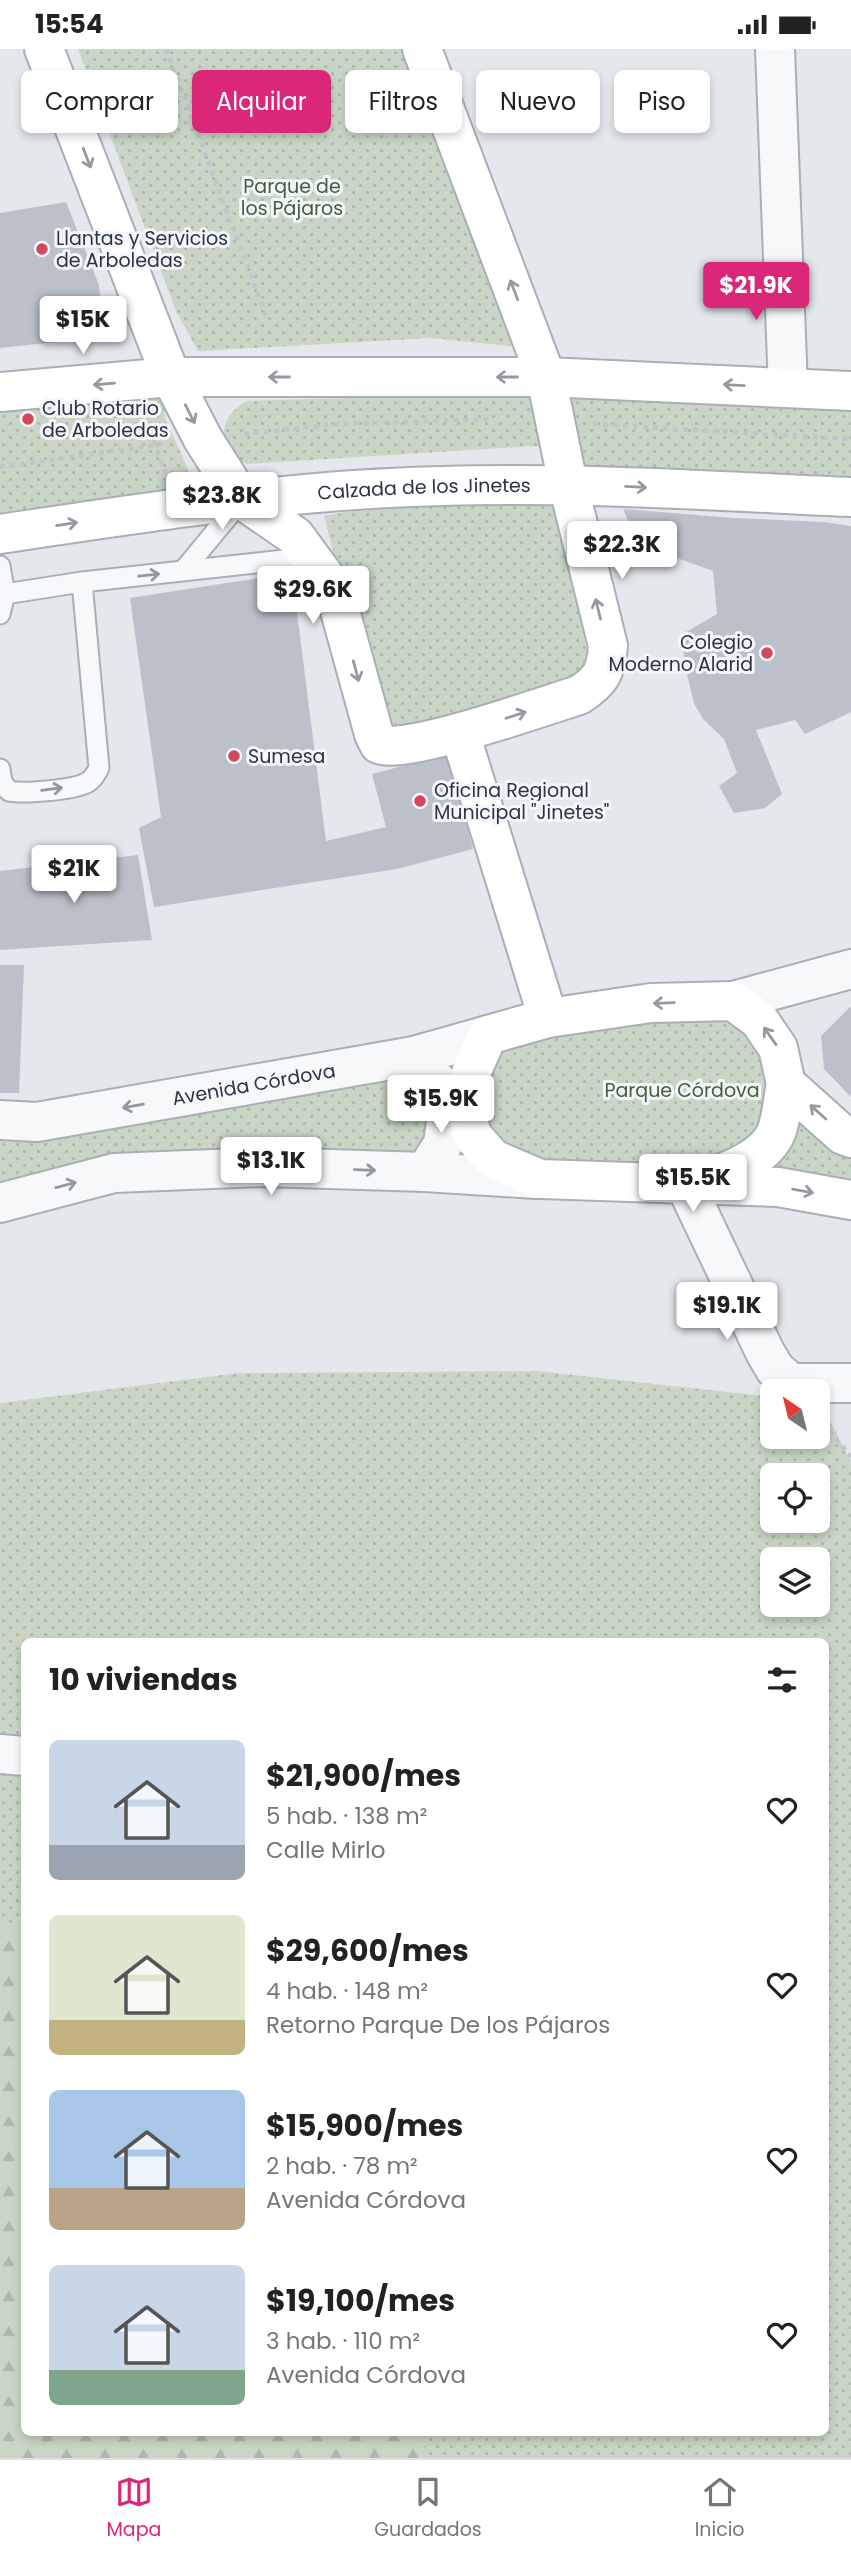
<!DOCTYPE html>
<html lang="es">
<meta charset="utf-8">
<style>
:root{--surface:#fff;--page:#f2f2f2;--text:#222;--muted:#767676;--line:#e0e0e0;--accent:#db2777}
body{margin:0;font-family:Poppins,sans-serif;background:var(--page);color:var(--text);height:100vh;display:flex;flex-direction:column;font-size:26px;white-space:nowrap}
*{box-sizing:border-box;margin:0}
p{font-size:23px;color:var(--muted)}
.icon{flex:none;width:38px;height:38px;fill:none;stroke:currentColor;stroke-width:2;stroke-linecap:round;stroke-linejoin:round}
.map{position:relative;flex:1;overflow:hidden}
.drawer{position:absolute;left:21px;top:1589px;width:808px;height:798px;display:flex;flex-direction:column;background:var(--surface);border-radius:10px;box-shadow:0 4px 10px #0003}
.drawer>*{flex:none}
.guide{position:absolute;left:21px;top:21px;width:810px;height:63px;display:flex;gap:14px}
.needle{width:46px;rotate:325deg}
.fabs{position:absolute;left:760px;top:1330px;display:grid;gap:14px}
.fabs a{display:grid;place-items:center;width:70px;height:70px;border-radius:10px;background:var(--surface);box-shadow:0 4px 10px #0003;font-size:35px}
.price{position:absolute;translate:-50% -60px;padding:0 16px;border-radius:7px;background:#fff;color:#222;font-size:23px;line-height:46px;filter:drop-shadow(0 2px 4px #0008)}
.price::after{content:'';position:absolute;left:50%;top:42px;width:21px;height:16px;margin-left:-10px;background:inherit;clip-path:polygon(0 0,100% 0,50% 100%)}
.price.current{background:var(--accent);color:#fff}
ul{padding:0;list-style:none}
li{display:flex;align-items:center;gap:21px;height:175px;padding:0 28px}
li span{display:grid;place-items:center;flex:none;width:196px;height:140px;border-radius:10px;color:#555}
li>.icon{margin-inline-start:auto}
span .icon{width:84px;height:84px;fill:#fffc;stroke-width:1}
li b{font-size:30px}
h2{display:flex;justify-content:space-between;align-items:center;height:84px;padding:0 28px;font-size:30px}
.chip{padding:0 24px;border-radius:10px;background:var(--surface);box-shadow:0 4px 10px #0003;font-size:24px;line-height:63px}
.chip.current{background:var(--accent);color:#fff}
.status{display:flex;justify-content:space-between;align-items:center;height:49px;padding:0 35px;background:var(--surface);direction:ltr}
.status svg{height:19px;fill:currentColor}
.dock{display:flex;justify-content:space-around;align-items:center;height:98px;border-top:2px solid var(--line);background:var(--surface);font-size:19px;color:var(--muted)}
.dock a{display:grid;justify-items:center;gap:4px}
.dock .current{color:var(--accent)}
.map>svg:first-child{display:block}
.grass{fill:url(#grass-dots);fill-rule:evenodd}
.forest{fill:url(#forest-firs)}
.building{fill:#bbc0ca}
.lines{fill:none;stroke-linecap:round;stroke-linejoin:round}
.lane-casing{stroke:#a9aeb7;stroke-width:23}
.street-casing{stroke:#a9aeb7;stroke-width:42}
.secondary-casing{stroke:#a9aeb7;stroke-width:42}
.path{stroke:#c2c5cb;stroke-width:4.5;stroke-dasharray:5 5;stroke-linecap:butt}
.lane{stroke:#f7f8fa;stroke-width:19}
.street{stroke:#f7f8fa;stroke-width:38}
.secondary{stroke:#fff;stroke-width:38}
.oneway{stroke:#959aa2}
.oneway2{stroke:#9196a0}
.poi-dot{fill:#d1495b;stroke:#f4f6f9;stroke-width:2.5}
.labels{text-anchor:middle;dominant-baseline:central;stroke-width:6;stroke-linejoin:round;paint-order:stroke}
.park-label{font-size:19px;fill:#3f6138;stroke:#f4f6f9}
.poi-label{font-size:19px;fill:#2b3445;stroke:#f4f6f9;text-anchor:start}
.street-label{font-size:19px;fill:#2b3445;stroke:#f4f6f9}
</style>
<div class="status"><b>15:54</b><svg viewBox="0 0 49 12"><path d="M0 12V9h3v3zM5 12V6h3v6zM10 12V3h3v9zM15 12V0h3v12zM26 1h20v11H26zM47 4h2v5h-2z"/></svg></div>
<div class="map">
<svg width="851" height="2409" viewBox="0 0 851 2409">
<defs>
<pattern id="grass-dots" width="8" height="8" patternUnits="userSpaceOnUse" patternTransform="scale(1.75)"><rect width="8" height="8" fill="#c9d6c5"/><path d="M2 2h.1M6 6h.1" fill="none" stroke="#adb8ab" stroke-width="1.8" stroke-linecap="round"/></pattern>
<pattern id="forest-firs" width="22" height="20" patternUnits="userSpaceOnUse" patternTransform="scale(1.75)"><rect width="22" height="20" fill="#c9d6c5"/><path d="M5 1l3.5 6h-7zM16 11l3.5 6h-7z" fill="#adb8ab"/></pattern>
</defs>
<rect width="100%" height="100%" fill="#e4e7ec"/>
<path class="grass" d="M78 0H411L521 298 431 289 198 302 176 262Z
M563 336 851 345V440L586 426Z
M164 343 165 369 188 420 194 440 0 478V349Z
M545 343 550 396 247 415C215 401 217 368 247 352Z
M446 446 559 450 590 621 459 679 382 691 324 467Z
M733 960 772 1014 770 1081 683 1124 539 1112 503 1098 484 1077 480 1025 493 990Z
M413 1011 437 1038 423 1119 0 1150V1073Z
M795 1069 851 1099V1141L753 1129Z
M537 1322 772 1348V1388H817V1353L821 1354 851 1413V2409H420L428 2384H826V1592H24V1866L0 1881V1354L239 1324ZM772 1426H817V1472H772ZM772 1510H817V1556H772Z"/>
<path class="forest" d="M24 1866V2384H428L420 2409H0V1881Z"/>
<path class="building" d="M66 153 99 236 101 258 94 278 74 291 0 299V164Z
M623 460 734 469 824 473 851 477V663L805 685 795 671 756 681 782 745 765 759 734 764 719 737 737 724 724 690 703 670 694 654 686 621 681 586 717 565 713 522 677 509 648 515Z
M292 524 326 792 386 778 372 725 448 705 473 800 397 820 154 858 139 779 161 768 130 549Z
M138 806 152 891 0 901V822Z
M0 916H24L19 1044H0Z
M851 957V1048L824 1020 821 987Z"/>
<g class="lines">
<defs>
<path id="lane" d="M0 517 5 545 0 565
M183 522 240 453
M5 545 82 533 311 508
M0 720 2 733 9 742C23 745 70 741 84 735 92 732 95 726 99 719L82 533"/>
<g id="street">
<path d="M775 0 788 339"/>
<path d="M733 952 851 920"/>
<path d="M414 1007 441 1037 447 1065 443 1095 425 1123"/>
<path id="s1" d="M0 1071 37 1073 414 1007 488 986"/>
<path d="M685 1135 765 1303 775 1320 791 1334H851"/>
<path d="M0 1154 114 1124 265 1118 425 1123 536 1130"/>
<path d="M0 1705 24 1707"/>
</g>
<g id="secondary">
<path d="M44 0 171 328 203 390 241 450 295 487 334 540 374 685 379 695C403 707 547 656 579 646 601 632 606 623 608 597L568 435 546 328 422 0"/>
<path d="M0 343 171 328H546L851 342"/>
<path id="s2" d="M0 485C147 463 294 440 443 437 579 433 715 442 851 448"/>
<path d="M460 684 548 969"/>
<path d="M851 1089 843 1086 786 1035 778 999 759 971 733 952 651 954 548 969 488 986 471 1024 466 1053 471 1085 493 1110 540 1130 778 1138 851 1151"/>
<path d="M700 1131C727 1124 770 1108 778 1078 782 1064 783 1049 786 1035"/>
</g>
</defs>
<use href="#lane" class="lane-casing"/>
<use href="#street" class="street-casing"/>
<use href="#secondary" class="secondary-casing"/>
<path class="path" d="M166 0 268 272
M147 373 165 424
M593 375 851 390
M244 385 338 375 493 370
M0 418 162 395
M823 1374 851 1408"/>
<use href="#lane" class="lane"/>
<use href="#street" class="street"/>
<use href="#secondary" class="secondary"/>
</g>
<defs><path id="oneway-shaft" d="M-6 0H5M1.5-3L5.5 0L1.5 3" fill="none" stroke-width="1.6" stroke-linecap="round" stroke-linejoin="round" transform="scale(1.75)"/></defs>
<g class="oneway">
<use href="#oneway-shaft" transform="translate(87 109) rotate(69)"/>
<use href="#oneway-shaft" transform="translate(514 241) rotate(-111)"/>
<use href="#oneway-shaft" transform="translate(279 328) rotate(180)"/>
<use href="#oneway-shaft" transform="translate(507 328) rotate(180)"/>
<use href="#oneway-shaft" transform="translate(104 335) rotate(175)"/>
<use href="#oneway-shaft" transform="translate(734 336) rotate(-177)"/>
<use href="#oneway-shaft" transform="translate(190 365) rotate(63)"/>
<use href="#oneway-shaft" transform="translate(636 438) rotate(3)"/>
<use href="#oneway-shaft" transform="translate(67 475) rotate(-9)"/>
<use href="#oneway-shaft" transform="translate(598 560) rotate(-104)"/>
<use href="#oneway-shaft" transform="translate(356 622) rotate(75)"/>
<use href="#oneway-shaft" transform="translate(516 666) rotate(-18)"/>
<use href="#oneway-shaft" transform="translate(664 954) rotate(178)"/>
<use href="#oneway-shaft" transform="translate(770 987) rotate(-125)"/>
<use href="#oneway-shaft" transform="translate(818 1063) rotate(-138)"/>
<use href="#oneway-shaft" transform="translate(803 1142) rotate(10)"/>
</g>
<g class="oneway2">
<use href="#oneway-shaft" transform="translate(149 526) rotate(-6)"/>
<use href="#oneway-shaft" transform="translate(52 740) rotate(-8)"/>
<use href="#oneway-shaft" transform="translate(133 1057) rotate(170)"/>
<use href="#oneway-shaft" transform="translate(365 1121) rotate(2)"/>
<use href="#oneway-shaft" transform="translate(66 1136) rotate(-15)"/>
</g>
<g class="poi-dot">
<circle cx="42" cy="200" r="7"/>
<circle cx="28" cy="370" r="7"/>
<circle cx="767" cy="604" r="7"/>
<circle cx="234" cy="707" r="7"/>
<circle cx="420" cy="752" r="7"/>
</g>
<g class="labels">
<g class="park-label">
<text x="292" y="137">Parque de<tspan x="292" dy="22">los Pájaros</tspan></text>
<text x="682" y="1041">Parque Córdova</text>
</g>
<g class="poi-label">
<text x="56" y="189">Llantas y Servicios<tspan x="56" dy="22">de Arboledas</tspan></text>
<text x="42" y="359">Club Rotario<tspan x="42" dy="22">de Arboledas</tspan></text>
<text x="753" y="593" text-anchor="end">Colegio<tspan x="753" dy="22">Moderno Alarid</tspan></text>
<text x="248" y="707">Sumesa</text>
<text x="434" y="741">Oficina Regional<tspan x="434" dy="22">Municipal "Jinetes"</tspan></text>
</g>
<g class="street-label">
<text stroke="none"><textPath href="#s2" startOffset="427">Calzada de los Jinetes</textPath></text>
<text stroke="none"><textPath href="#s1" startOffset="257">Avenida Córdova</textPath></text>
</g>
</g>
</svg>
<div class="fabs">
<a><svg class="needle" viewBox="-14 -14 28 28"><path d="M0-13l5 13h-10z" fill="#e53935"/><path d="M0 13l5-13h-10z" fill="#767676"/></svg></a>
<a><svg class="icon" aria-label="locate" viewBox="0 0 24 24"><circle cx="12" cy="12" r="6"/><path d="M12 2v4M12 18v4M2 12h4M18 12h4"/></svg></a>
<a><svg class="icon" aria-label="layers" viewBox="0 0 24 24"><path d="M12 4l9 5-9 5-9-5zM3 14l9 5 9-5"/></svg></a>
</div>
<b class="price current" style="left:756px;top:273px">$21.9K</b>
<b class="price" style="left:83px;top:307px">$15K</b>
<b class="price" style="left:222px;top:483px">$23.8K</b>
<b class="price" style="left:622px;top:532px">$22.3K</b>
<b class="price" style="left:313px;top:577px">$29.6K</b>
<b class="price" style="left:74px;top:856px">$21K</b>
<b class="price" style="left:441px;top:1086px">$15.9K</b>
<b class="price" style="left:271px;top:1148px">$13.1K</b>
<b class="price" style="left:693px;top:1165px">$15.5K</b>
<b class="price" style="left:727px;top:1293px">$19.1K</b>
<div class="guide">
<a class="chip">Comprar</a>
<a class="chip current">Alquilar</a>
<a class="chip">Filtros</a>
<a class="chip">Nuevo</a>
<a class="chip">Piso</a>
</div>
<section class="drawer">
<h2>10 viviendas<svg class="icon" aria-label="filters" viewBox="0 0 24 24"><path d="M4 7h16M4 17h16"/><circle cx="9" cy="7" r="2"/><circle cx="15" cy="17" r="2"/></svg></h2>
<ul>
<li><span style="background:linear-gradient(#c9d6e8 75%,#9aa5b1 0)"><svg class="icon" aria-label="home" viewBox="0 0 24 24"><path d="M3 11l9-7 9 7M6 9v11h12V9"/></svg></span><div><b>$21,900/mes</b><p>5 hab. · 138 m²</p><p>Calle Mirlo</p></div><svg class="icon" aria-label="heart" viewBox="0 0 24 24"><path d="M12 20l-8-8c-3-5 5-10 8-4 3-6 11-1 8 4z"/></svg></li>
<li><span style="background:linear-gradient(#dfe7d0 75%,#c2b280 0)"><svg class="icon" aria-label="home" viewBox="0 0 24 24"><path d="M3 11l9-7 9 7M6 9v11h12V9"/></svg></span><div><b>$29,600/mes</b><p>4 hab. · 148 m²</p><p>Retorno Parque De los Pájaros</p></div><svg class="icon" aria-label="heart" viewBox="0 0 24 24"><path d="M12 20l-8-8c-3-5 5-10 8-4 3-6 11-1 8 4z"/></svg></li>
<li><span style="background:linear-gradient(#a9c7e8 70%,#b9a48a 0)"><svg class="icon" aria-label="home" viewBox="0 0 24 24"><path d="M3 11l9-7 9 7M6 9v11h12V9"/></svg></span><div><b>$15,900/mes</b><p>2 hab. · 78 m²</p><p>Avenida Córdova</p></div><svg class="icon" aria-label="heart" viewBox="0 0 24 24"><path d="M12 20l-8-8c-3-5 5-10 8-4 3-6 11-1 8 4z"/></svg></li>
<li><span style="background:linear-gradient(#c9d6e8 75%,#7fa58c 0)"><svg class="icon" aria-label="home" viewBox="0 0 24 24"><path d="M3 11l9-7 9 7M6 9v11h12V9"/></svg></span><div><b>$19,100/mes</b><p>3 hab. · 110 m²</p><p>Avenida Córdova</p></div><svg class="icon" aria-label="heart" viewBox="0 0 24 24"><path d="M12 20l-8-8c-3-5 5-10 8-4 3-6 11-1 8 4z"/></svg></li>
</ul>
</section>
</div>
<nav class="dock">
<a class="current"><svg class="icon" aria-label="map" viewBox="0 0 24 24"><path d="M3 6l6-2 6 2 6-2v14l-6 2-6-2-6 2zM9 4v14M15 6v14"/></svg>Mapa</a>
<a><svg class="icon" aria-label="saved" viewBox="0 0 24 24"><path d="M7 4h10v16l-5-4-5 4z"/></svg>Guardados</a>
<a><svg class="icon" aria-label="home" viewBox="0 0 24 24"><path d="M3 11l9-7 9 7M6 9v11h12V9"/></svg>Inicio</a>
</nav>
